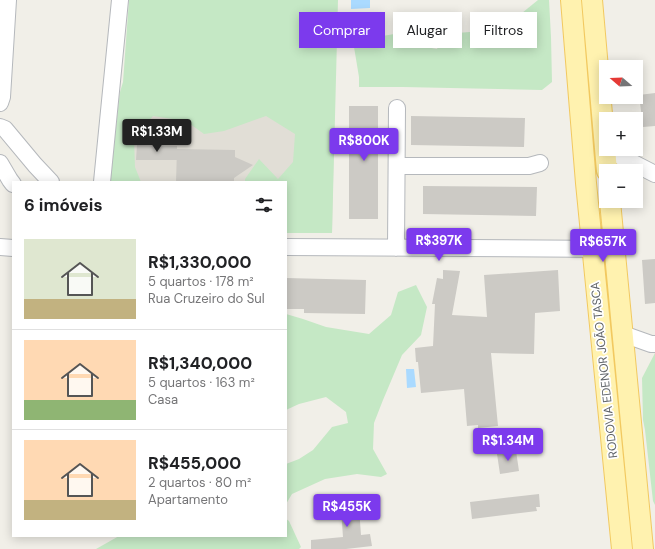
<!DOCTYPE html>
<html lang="pt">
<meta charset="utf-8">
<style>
:root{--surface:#fff;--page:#f6f6f6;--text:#202124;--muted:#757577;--line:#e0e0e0;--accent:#7c3aed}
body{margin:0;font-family:"DM Sans",sans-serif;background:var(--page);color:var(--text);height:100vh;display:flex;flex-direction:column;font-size:15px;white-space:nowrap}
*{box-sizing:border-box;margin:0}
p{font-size:13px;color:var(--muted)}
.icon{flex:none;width:22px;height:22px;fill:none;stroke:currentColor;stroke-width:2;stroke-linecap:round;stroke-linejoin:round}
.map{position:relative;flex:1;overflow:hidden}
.details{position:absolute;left:12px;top:181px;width:275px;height:356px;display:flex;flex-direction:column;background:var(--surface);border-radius:0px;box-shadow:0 2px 10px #0003}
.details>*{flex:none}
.banner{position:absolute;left:299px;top:12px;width:296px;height:36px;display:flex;gap:8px}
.needle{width:26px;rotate:289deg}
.tools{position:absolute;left:599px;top:60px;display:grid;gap:8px}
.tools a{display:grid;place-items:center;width:44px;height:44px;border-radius:0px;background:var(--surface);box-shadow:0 2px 10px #0003;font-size:20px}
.price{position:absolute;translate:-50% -34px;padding:0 9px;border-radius:4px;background:var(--accent);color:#fff;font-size:13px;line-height:26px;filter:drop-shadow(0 1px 2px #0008)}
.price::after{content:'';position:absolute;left:50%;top:24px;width:12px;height:9px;margin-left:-6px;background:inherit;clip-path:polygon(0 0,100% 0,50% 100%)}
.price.selected{background:#222;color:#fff}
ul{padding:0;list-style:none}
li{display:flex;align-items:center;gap:12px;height:100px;padding:0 12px}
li+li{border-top:1px solid var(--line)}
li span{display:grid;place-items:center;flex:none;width:112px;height:80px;border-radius:0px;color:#555}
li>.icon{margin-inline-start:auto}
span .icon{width:48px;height:48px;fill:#fffc;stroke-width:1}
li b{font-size:17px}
h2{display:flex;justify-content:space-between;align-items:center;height:48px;padding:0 12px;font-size:17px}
.chip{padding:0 14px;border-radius:0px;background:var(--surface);box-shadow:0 2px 10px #0003;font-size:14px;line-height:36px}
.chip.selected{background:var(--accent);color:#fff}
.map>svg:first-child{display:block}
.education{fill:#e1ded6}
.green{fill:#c5e8c5}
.water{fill:#aadaff}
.building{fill:#cccac5}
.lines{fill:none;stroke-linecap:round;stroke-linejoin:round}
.minor-casing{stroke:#b5b8bc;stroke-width:18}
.major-casing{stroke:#f2c960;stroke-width:22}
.minor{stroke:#fff;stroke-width:16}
.major{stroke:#fff2af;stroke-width:20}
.labels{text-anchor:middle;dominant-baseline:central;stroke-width:3.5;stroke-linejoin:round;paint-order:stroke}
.street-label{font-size:12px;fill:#5f6368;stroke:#fff}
</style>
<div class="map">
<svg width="655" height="549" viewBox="0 0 655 549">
<rect width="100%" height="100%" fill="#f1efe8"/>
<path class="education" d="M335 88 332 233H286V182H110L120 92Z"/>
<path class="green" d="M129 0H338L332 233H286V182H245V179L259 159 278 179 293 162 295 134 266 116 224 131 204 134 186 121 153 116 134 138 135 167 141 182H110L120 92 123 82Z
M538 0H549L551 37 552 82 542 90 403 87H359V77L353 41 412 31 420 46 437 49 444 34 495 30 522 13Z
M416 285 427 307 421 335 402 355 383 400 374 423 373 449 387 474 381 477 357 474 325 479 292 494 286 504V464L299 459 313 450 332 427 348 423 346 412 326 397 299 404 286 410V314L303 319 326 327 369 334 391 315 398 292Z
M655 353V505L653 501 645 430 643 420 642 378Z
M286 519 289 521 301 547 299 549H96L119 536H286Z"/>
<path class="water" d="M351 0H370V8L351 9Z
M406 369H414L416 387 407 388Z"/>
<path class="building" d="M655 93V126L643 127 639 95Z
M349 106H378V219H349Z
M411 116 525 118 524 147 411 145Z
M137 145 177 146V160H136Z
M177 149 235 150V157L253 165 234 178V182H176Z
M423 186 537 187 536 216 423 214Z
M655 259V303L645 304 642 260Z
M443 270 460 271 452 315 487 317 484 275 558 270 560 311 535 313 534 354 491 353 498 426 478 428V425L467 426 464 389 421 393 418 362H416L415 348 433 346 435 304H432L437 278 443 279Z
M286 278 366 280 365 314 304 313V309H286Z
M516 451 519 471 500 474 497 454Z
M358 494 361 535 370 534 372 546 346 549H311V540L343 537 340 495Z
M539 494 540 507H536L537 511 472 519 470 502Z"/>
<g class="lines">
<defs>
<path id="minor" d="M0 103 2 97 8 0
M0 127 5 129 35 165 51 182
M606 149 655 174
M0 163 10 180 13 184
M397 166H529L540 163
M102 182 120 0
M0 247 13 248
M286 247 614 249
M396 248 397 108
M623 334 651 344H655"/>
<path id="major" d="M571 0 586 183 622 549
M592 0 607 171
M610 201 643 549"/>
</defs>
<use href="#minor" class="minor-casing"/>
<use href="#major" class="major-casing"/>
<use href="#minor" class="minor"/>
<use href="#major" class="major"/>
</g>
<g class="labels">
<g class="street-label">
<text transform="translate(604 370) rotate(-96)">RODOVIA EDENOR JOÃO TASCA</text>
</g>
</g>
</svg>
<div class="tools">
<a><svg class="needle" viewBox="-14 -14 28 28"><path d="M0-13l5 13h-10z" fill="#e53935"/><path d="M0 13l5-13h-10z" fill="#757577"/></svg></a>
<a>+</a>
<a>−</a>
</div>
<b class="price selected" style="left:157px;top:153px">R$1.33M</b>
<b class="price" style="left:364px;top:162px">R$800K</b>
<b class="price" style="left:439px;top:262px">R$397K</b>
<b class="price" style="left:603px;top:263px">R$657K</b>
<b class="price" style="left:508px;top:462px">R$1.34M</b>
<b class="price" style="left:347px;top:528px">R$455K</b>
<div class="banner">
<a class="chip selected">Comprar</a>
<a class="chip">Alugar</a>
<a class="chip">Filtros</a>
</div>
<section class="details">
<h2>6 imóveis<svg class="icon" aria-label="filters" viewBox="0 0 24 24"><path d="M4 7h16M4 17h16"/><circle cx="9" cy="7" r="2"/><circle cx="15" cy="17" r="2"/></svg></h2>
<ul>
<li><span style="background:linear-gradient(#dfe7d0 75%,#c2b280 0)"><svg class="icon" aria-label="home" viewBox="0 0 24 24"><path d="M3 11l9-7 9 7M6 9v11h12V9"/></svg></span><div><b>R$1,330,000</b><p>5 quartos · 178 m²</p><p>Rua Cruzeiro do Sul</p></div></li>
<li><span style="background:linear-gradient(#ffd9b3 75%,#8fb573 0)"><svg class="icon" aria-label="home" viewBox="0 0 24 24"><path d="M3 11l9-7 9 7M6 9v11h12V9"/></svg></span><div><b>R$1,340,000</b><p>5 quartos · 163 m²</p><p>Casa</p></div></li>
<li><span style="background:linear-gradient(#ffd9b3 75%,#c2b280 0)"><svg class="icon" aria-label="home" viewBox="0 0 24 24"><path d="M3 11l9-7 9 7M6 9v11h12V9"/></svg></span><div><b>R$455,000</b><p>2 quartos · 80 m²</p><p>Apartamento</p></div></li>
</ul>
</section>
</div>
